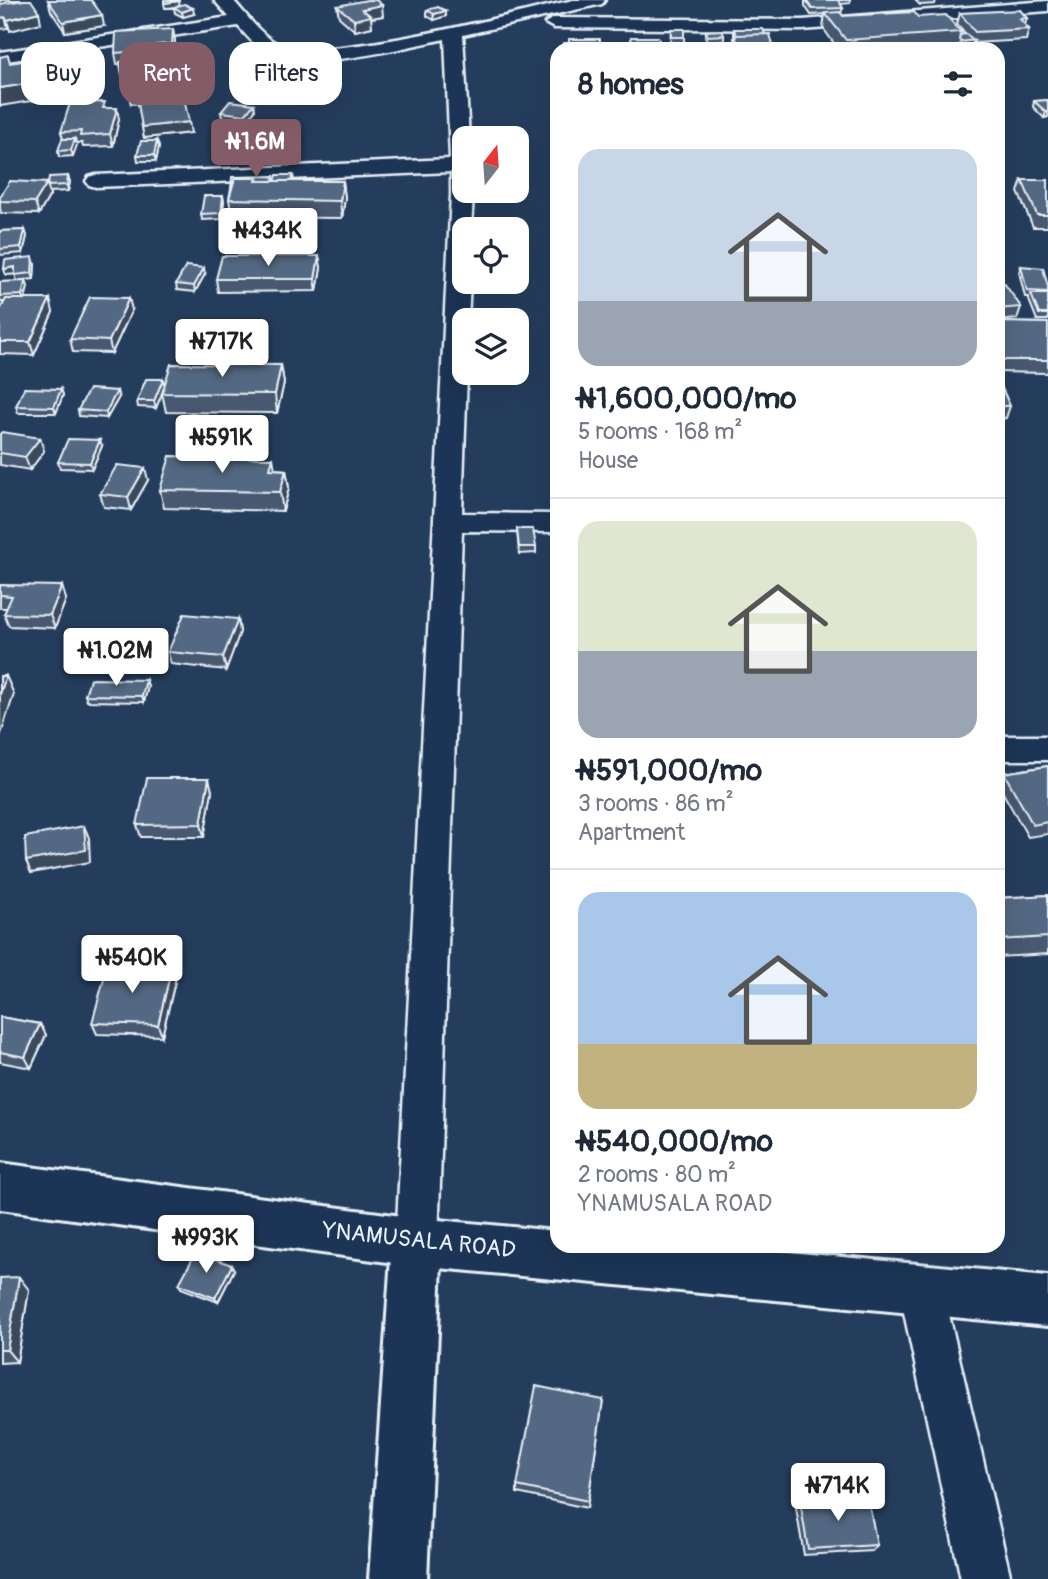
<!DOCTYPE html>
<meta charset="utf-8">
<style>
:root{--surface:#fff;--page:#f6f6f7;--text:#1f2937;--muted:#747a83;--line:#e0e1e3;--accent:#845c67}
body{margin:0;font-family:Pangolin,sans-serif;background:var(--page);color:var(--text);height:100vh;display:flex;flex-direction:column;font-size:26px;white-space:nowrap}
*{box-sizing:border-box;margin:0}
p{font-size:23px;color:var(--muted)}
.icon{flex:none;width:38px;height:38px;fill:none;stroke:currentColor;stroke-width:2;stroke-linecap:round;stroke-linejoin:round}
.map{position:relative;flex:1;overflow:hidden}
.drawer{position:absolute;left:550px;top:42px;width:455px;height:1211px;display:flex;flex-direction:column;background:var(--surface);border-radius:21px;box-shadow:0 7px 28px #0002}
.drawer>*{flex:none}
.banner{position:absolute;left:21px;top:42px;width:424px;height:63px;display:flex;gap:14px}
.needle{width:46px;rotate:17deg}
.tools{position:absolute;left:452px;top:126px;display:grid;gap:14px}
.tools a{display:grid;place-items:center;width:77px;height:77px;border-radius:14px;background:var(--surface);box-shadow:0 7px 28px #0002;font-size:35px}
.price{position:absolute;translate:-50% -60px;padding:0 16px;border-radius:7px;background:#fff;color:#222;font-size:23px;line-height:46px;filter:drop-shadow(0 2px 4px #0008)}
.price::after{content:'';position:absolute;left:50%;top:42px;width:21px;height:16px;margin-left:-10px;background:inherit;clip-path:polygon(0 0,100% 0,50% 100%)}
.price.selected{background:var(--accent);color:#fff}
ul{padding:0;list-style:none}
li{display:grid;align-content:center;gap:14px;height:371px;padding:0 28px}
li+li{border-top:2px solid var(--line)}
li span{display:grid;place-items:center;height:217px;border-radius:21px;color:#555}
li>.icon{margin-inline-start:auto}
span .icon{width:126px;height:126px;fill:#fffc;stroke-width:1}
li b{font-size:30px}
h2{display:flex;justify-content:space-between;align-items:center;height:84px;padding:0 28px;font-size:30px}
.tag{padding:0 24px;border-radius:21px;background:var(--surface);box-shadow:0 7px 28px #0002;font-size:24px;line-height:63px}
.tag.selected{background:var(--accent);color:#fff}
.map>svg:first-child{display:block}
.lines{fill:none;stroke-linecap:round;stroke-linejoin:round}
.minor-casing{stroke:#e8f1f8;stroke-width:5}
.tertiary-casing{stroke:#e8f1f8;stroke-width:6}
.secondary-casing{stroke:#e8f1f8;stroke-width:6}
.minor{fill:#1d3557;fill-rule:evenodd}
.tertiary{fill:#1d3557;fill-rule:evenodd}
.secondary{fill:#1d3557;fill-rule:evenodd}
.wall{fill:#475970;stroke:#e8f1f8;stroke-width:2}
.shaded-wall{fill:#3a485b;stroke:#e8f1f8;stroke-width:2}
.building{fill:#536782;stroke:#e8f1f8;stroke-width:2}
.labels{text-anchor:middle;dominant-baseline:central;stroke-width:6;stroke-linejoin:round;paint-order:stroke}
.near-street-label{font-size:23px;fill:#e8f1f8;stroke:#1d3557}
</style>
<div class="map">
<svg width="1048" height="1579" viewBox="0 0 1048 1579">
<rect width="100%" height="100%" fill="#253d5d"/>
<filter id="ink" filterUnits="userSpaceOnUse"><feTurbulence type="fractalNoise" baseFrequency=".0143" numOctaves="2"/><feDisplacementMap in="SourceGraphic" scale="14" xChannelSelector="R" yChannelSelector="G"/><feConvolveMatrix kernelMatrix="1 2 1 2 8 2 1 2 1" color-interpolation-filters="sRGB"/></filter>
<g filter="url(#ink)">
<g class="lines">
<defs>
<path id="minor" d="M214 0H233C246 14 260 35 278 44 318 65 521 12 573 0H605L602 4 463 35 469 138H464V191H472L473 195 471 229H464V282H470L468 320H464V373H467L462 513 556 514V532L462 531 438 1242 432 1257 417 1263 402 1257 396 1242 451 195V172L96 187 89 185 86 181 89 177 96 175 450 159 445 39C401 48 305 74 265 52 255 46 246 35 238 26L0 62V52L229 17Z
M1048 1V11L802 30 554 28 545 23 554 18 802 20Z
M998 736H1048V760H998Z
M921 1267 936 1274 943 1289 1011 1579H961L899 1289 906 1274Z"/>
<path id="tertiary" d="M417 1218 434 1225 442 1242 427 1579H369L392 1242 400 1225Z"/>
<path id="secondary" d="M0 1163 417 1218 556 1231V1246H724L1048 1276V1326L417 1266 0 1209Z"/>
</defs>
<use href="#minor" class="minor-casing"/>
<use href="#tertiary" class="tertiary-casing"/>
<use href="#secondary" class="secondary-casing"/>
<use href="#minor" class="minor"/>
<use href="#tertiary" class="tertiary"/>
<use href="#secondary" class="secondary"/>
</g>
<path class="wall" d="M48 0 104 26 65 32 51 11Z
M805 0H850V3L840 4 843 8 841 13 843 16 918 17 961 32 960 35 965 34 957 24 960 13 1027 18 1025 25 1029 29 1026 40 973 43 972 46 959 47 958 46 957 48 938 49H838L823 28 825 14 811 15 805 6Z
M915 0H936L935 4 920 5Z
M180 5 194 14 183 17 175 13 174 8H165Z
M337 6 383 16 371 18 372 27 355 31 339 17Z
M427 10 446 11V16L434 20 427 16Z
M671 29H684V43L670 42Z
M734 29 765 34 774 49H735L734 46Z
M706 31 724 35V41H707L705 36Z
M631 37 660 43 659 49H631Z
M175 40 174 55 158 56V61L135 63 136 71 175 74 188 97 155 101 191 133 144 138 138 103 131 104 125 79H123L120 64H117L115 53Z
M99 53 101 64 100 79 59 81 57 70 84 54Z
M1048 100V117L1044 118 1033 107 1034 101Z
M254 104 255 110 246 121 222 118 221 112Z
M106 108 119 119 113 146 83 147 82 143H76L73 156 59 157 58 151 63 139 61 132Z
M157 141 159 147 156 161H138L137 155Z
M293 175 294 181H343L345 198 342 218 232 217 229 199 231 188 274 181Z
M68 176 70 182 68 191 50 192V195L39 214 1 213 0 208V197L47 183 48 186Z
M1022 180H1048V227H1033L1018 192Z
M223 196 224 202 222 219 202 220 201 214Z
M25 230 27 236 23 253 0 255V231Z
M284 235 283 251 256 252 255 246Z
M319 256 321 268 317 291 218 292 216 279Z
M35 264 34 279 17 281 15 274 6 275Z
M1021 266 1048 287V320H1037L1029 300V297H1025L1019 272Z
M205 274 195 292 177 290 176 284Z
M26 281 28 287 25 299 53 312 34 355 0 354V310L4 302H0V282Z
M998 283 1021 307 1017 319 998 321Z
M132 310 112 353 73 352 70 339Z
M998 322 1048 323V373L998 372Z
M281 365 284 383 277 413 166 412 162 393 163 390 156 408 138 407 137 401 163 379 164 385Z
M998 380 1010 406 1006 418 998 419Z
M61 389 63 395 56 413H18L16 406Z
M119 397 107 418 79 416 78 410Z
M228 424 229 430 220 457 191 455 190 449Z
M556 431V456H552V443Z
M0 434 40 438 44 451 30 470 0 465Z
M102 446 92 469 60 468 58 462Z
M275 469 286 470 289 488 283 511 164 508 160 490Z
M148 480 131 510 104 507 100 494Z
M517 529 536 547V553L519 554Z
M0 585 66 599 55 628 9 626 4 614 7 608H0Z
M238 619 240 632 226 670 171 664 168 652Z
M146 680 148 686 144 702 87 701 85 695Z
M1048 766V834L1028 837 999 786 1004 773Z
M212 791 204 837H141L137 825Z
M1048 895V954L998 957V898Z
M172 966 176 977 162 1036 97 1034 92 1023Z
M0 1017 40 1024 46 1035 31 1068 0 1062Z
M234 1270 218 1302 181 1288 179 1284Z
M0 1278 29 1290 17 1362 0 1363Z
M603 1400 587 1508 517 1493V1486Z
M800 1501 877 1545 872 1551 804 1555 796 1508Z"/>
<path class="shaded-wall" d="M0 0H30L0 9Z
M179 1 180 7 165 8 164 3Z
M382 5 383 16 371 18 372 27 355 31 354 20 362 9Z
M193 8 194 14 183 17 182 12Z
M446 11V16L434 20V14Z
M39 12 41 23 10 31 7 20Z
M102 15 104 26 65 32 63 22Z
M5 17 8 28 0 29V18Z
M173 29 175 40 174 55 172 44Z
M974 40 972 46 959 47 961 42Z
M99 53 101 64 100 79 98 67Z
M39 82 43 99 0 106V88Z
M186 86 188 97 131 104 129 92Z
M254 104 255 110 246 121 245 115Z
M117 108 119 119 113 146 110 134Z
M1046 112H1048V117L1044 118Z
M189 122 191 133 144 138 142 127Z
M75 139 77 145 73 156 71 150Z
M157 141 159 147 156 161 154 155Z
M68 176 70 182 68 191 67 185Z
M343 181 345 198 342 218 340 201Z
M47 183 50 195 39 214 35 202Z
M223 196 224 202 222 219 221 213Z
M25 230 27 236 23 253 21 247Z
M319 256 321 268 317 291 315 279Z
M33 257 35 264 34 279 32 273Z
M15 267 17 274 6 275 4 269Z
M204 268 205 274 195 292 194 286Z
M26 281 28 287 24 301 22 295Z
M129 298 132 310 112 353 109 341Z
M50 299 53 312 34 355 30 342Z
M281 365 284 383 277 413 275 394Z
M163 379 165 386 156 408 154 401Z
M61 389 63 395 56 413 54 407Z
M117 391 119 397 107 418 106 412Z
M228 424 229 430 220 457 218 450Z
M40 438 44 451 30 470 25 457Z
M100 440 102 446 92 469 90 463Z
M273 458 276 476 270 469Z
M145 468 148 480 131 510 128 497Z
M286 470 289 488 283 511 280 492Z
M62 586 66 599 55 628 50 615Z
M238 619 240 632 226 670 223 657Z
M6 676 14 694 0 737V694Z
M146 680 148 686 144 702 142 696Z
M209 778 212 791 204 837 201 824Z
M84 826 89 838 90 862 31 873 26 861Z
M172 966 176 977 162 1036 158 1025Z
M40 1024 46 1035 31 1068 25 1057Z
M232 1265 234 1270 218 1302 215 1298Z
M19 1277 29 1290 17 1362 7 1350Z"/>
<path class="building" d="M24 0H31L39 12 7 20 5 17 0 18V4Z
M48 0H91L102 15 63 22Z
M164 0H179V1L164 3Z
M367 0H376L382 5 362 9 371 16 354 20 337 6Z
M806 0H838L843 8 812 9Z
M184 4 193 8 182 12 174 7Z
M438 7 446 11 434 14 427 10Z
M1020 10 1027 18 1020 19 1029 29 975 32 960 13Z
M840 12 843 16 914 12 918 17 946 15 961 32 846 40 825 13Z
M173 29 172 44 156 45V50L115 53 116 32Z
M671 29H684V37H671Z
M734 29H763L765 34 736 35Z
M722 30 724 35 708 36 706 31Z
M770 34 774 49H739L735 35Z
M966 34 974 40 961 42 959 40 960 35Z
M631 37H658L660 43H632Z
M569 39H600V47H598V43H569Z
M564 43H598V49H564Z
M83 50 82 54 99 53 98 67 57 70 59 51Z
M8 55 10 63 31 60 39 82 0 88V57Z
M135 61 136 71 122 73 120 62Z
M173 67 175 74 182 73 186 86 129 92 124 73Z
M184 98 189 122 142 127 138 103Z
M1048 100V112H1046L1034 101Z
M230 101 254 104 245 115 221 112Z
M105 102 103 108H117L110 134 80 136 81 131 61 132 70 103Z
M62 139H75L71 150 58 151Z
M141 141H157L154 155H137Z
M277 175H293L291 181H275Z
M68 176 67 185 48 186 49 177Z
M274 176 273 181H258L257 178H235L231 188 232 177Z
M235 178H257L256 181H343L340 201 229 199Z
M1022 180H1048V215H1037Z
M10 181 47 183 35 202 0 201V197Z
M204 196H223L221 213 201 214Z
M283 229 282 244 255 246 256 230Z
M25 230 21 247 0 249V231Z
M222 256H319L315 279H216Z
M33 257 32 273 15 275V267L4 269 5 260Z
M186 266 204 268 194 286 176 284Z
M1021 266 1043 268 1048 287V292L1027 291Z
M26 281 22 295 0 296V282Z
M998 283H1004L1021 307 998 309Z
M1031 294H1048V314H1039Z
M90 297 129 298 109 341 70 339Z
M6 299H50L30 342H0V310Z
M998 322 1048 323V360H1002L998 348Z
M171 364 281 365 275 394 162 393Z
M146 379H163L154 401H137Z
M998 380 1010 406H998Z
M24 388 61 389 54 407 16 406Z
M89 389 117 391 106 412 78 410Z
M200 423 228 424 218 450 190 449Z
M556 431V444L552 443Z
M2 432 40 438 25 457 0 453V434Z
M68 439 100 440 90 463 58 462Z
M170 456 273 458 270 469 286 470 280 492 160 490Z
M117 465 145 468 128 497 100 494Z
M517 529H533L536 547H519Z
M0 585 62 586 50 615 4 614 12 596 0 595Z
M184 614 238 619 223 657 168 652Z
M0 676H6L0 694Z
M90 679 146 680 142 696 85 695Z
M1048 766V822L1033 825 1004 773Z
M147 778H209L201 824 137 825Z
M84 826 86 850 26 861 25 837Z
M1048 895V937L998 940V898Z
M108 964 172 966 158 1025 92 1023Z
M0 1017 40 1024 25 1057 0 1052Z
M196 1252 232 1265 215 1298 179 1284Z
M19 1277 7 1350H0V1278Z
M536 1386 603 1400 588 1501 517 1486Z
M868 1498 877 1545 808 1549 800 1501Z"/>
</g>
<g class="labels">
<g class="near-street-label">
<text transform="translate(419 1240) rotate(6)">YNAMUSALA ROAD</text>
</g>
</g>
</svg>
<div class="tools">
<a><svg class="needle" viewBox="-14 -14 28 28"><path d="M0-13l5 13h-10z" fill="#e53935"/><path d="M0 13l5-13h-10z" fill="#747a83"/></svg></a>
<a><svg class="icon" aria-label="locate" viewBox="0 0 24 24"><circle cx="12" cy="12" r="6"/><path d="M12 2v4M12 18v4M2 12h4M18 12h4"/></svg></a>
<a><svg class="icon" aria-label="layers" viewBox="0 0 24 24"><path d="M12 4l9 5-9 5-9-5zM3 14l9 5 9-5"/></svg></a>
</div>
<b class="price selected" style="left:256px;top:179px">₦1.6M</b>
<b class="price" style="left:268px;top:268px">₦434K</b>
<b class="price" style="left:222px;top:379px">₦717K</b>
<b class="price" style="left:222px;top:475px">₦591K</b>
<b class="price" style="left:116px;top:688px">₦1.02M</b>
<b class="price" style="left:132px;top:995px">₦540K</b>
<b class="price" style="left:206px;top:1275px">₦993K</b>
<b class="price" style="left:838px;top:1523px">₦714K</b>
<div class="banner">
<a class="tag">Buy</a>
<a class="tag selected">Rent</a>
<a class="tag">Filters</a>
</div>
<section class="drawer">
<h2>8 homes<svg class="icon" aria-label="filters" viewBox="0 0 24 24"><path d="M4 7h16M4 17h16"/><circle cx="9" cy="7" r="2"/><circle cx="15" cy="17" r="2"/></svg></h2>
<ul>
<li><span style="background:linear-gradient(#c9d6e8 70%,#9aa5b1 0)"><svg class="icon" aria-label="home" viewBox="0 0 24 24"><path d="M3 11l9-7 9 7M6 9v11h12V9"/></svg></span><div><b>₦1,600,000/mo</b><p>5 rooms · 168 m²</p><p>House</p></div></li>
<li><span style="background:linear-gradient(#dfe7d0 60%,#9aa5b1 0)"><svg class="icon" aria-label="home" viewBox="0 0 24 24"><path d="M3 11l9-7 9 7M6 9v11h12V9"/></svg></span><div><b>₦591,000/mo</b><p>3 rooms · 86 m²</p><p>Apartment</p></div></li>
<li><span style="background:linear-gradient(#a9c7e8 70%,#c2b280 0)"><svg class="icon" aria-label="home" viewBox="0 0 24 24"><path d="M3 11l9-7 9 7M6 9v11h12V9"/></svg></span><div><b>₦540,000/mo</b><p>2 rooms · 80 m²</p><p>YNAMUSALA ROAD</p></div></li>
</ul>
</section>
</div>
